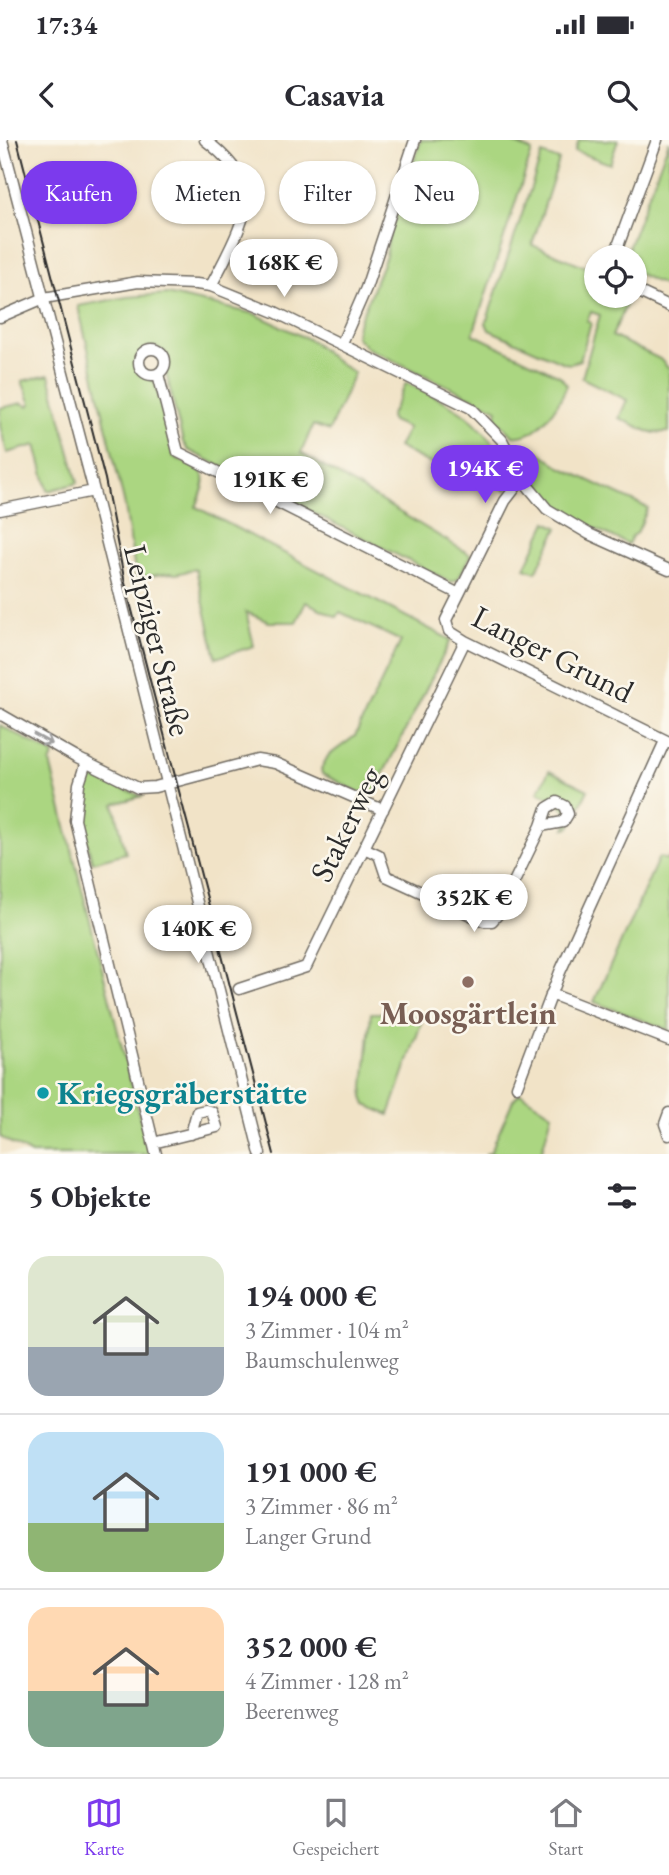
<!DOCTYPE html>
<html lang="de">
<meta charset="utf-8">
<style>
:root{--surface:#fff;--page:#f2f2f3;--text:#2b2b33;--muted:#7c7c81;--line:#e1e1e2;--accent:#7c3aed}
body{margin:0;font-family:"EB Garamond",serif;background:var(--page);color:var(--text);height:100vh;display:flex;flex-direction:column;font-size:26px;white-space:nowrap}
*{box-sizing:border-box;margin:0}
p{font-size:23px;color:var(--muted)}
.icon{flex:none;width:38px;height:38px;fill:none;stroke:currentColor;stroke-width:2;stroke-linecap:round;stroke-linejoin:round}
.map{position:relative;height:1014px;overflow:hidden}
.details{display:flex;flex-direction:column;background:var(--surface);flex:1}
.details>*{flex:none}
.banner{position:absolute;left:21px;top:21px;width:628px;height:63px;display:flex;gap:14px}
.tools{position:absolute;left:584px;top:105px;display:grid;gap:14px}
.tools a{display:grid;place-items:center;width:63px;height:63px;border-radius:50%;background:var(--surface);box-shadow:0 2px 5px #0004;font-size:35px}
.price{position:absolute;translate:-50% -60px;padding:0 16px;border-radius:24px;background:#fff;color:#222;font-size:23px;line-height:46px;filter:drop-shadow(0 2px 4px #0008)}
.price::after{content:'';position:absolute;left:50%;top:42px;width:21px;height:16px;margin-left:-10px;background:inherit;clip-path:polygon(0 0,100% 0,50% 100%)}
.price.on{background:var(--accent);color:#fff}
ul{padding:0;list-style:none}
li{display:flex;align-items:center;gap:21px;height:175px;padding:0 28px}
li+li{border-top:2px solid var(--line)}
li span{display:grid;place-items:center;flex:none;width:196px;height:140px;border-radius:21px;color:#555}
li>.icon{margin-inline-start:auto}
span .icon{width:84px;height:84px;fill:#fffc;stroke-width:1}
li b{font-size:30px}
h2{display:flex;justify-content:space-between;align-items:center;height:84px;padding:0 28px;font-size:30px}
.pill{padding:0 24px;border-radius:32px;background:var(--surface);box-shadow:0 2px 5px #0004;font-size:24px;line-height:63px}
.pill.on{background:var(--accent);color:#fff}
.status{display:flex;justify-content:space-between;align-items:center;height:49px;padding:0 35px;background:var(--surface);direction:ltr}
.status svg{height:19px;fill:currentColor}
header{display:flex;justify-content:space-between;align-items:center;height:91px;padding:0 28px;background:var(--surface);font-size:32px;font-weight:700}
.tabs{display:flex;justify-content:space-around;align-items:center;height:98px;border-top:2px solid var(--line);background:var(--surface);font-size:19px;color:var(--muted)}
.tabs a{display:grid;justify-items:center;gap:4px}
.tabs .on{color:var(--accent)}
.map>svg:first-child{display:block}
.green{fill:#abd681;stroke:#6b8056;stroke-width:2}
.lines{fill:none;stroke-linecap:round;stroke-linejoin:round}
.minor-casing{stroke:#706b62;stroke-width:13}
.minor{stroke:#fff;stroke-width:10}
.tram{stroke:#2b2b2b;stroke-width:2}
.oneway{stroke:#a0a0a0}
.education-dot{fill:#8d6e63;stroke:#fbf7ec;stroke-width:2.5}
.culture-dot{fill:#0f9aa8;stroke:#fbf7ec;stroke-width:2.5}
.labels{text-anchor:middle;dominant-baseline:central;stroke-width:5;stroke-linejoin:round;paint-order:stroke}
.street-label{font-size:32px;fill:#2b2b2b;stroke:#fbf7ec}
.education-label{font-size:32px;font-weight:bold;fill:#785e54;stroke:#fbf7ec}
.culture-label{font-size:32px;font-weight:bold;fill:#0d838f;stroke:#fbf7ec;text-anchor:start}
</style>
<div class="status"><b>17:34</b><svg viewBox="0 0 49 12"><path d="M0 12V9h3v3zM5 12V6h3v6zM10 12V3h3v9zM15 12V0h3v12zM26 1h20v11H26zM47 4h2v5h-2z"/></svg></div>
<header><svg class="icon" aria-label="back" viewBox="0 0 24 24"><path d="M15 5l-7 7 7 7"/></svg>Casavia<svg class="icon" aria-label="search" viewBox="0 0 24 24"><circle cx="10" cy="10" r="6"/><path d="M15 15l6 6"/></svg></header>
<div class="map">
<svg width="669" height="1014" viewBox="0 0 669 1014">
<rect width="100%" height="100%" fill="#fbf7ec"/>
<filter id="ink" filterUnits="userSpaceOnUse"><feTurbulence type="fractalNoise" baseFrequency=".0143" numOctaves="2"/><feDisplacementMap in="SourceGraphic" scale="14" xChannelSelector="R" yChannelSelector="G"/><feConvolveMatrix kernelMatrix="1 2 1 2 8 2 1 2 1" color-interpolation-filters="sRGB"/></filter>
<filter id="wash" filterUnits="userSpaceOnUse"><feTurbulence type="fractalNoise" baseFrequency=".00686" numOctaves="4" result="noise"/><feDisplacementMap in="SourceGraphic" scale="28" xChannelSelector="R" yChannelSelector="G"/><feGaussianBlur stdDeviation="1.57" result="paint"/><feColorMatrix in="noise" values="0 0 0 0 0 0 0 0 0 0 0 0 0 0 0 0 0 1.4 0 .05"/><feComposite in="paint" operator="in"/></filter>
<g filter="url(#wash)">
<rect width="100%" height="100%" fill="#f1e3c7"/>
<path class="green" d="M421 0H507L532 11 473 194 560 236 567 245C559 265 538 299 513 296L496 278 497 269 367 208 356 197 357 187 386 116 388 100Z
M579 0H618L610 24 575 11Z
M669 1V148L635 132V117H628L629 106Z
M542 14 559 20 532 105 594 130 597 132V156H622L628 161 612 196 660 219 669 229V292L651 293 619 278 627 260 582 238 600 175 591 172 587 181 591 183 580 220 571 224 564 223 489 190 486 183Z
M167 154 255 174 312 201 334 220 354 233 329 291 313 285 301 313 471 415 458 439 451 442 188 310 183 302 166 233 168 222 165 212 155 207H148C133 221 134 235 155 241L174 317C206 334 212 330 196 367L451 500 371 658 322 634 321 629 328 616 355 596 401 501 340 472 337 477 306 462 296 482H269L246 472 254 506 216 518 196 429 176 434 170 433 136 438 125 366 78 166 127 157Z
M49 235 78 343 48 351 36 305 7 313 0 286V268L22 263 27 266 31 264 22 241Z
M406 243C447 262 477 274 500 315 508 329 512 335 506 350L460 326 454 336 398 307 408 288 392 281 390 277Z
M538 311 560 327 648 368 637 393 632 396 628 404C591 386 546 370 528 329L533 315Z
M547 382 558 388 536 432 525 428Z
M0 585 54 615 50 623 149 1014H31L0 997Z
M549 631 588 650 570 687 565 688 571 677 554 659 538 652Z
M94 638 142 656 114 664 126 713 92 722 82 680 87 642Z
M659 717 667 720 669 717V890L594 862Z
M371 873H401L423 878 389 975 366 965 363 957Z
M520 953 552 974 541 1014H485L490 1013 513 960Z"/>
</g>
<g filter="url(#ink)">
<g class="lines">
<defs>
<path id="minor" d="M2 0 94 351 260 1014
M205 0C221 12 240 30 245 50 252 74 222 124 211 146
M616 117 618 106 657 0
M635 150 669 166
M0 177 44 158 138 142 196 144 211 146 275 172 471 268 502 300 522 339 547 369 589 394 669 430
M342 203 366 148 415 0
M139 222a13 13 0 1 1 26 0a13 13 0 1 1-26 0Z
M158 234 178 312 459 454
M522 339 505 361 459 454 446 480 449 491 465 501 669 602
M0 370 94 351
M0 574 75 617 138 648 155 647 257 620 275 623 383 670
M86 622 79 644 75 680 156 1014
M364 708 379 715 386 736 484 781H492L499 773 541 686 547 668 557 662 565 666 568 674 563 682 541 686
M239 849 306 827 465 501
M551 854 669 900
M517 946 560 832 665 601
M669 973 665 984 669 995
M153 1003 217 987 212 972 206 970 197 972 191 994"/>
</defs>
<use href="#minor" class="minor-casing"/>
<use href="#minor" class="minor"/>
<path class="tram" d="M17 0 105 339 125 443 152 548 274 1014"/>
</g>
<defs><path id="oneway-shaft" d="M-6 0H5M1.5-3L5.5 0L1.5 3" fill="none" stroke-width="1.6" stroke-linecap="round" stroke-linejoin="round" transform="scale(1.75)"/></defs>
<use class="oneway" href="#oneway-shaft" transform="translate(43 599) rotate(29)"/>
</g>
<circle class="education-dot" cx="468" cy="842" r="7"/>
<circle class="culture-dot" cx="43" cy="953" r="7"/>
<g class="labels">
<g class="street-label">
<text transform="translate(158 500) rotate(76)">Leipziger Straße</text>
<text transform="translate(553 514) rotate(27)">Langer Grund</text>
<text transform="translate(346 684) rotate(-64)">Stakerweg</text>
</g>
<g class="education-label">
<text x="468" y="873">Moosgärtlein</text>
</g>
<g class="culture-label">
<text x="57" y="953">Kriegsgräberstätte</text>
</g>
</g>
</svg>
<div class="tools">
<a><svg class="icon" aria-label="locate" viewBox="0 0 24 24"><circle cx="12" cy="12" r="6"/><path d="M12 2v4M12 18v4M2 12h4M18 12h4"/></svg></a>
</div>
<b class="price" style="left:284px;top:159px">168K €</b>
<b class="price on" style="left:485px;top:365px">194K €</b>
<b class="price" style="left:270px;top:376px">191K €</b>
<b class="price" style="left:474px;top:794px">352K €</b>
<b class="price" style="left:198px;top:825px">140K €</b>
<div class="banner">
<a class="pill on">Kaufen</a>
<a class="pill">Mieten</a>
<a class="pill">Filter</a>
<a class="pill">Neu</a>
</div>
</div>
<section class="details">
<h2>5 Objekte<svg class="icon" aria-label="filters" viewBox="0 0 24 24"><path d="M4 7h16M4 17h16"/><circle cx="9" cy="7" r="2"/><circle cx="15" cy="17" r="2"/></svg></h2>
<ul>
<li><span style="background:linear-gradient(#dfe7d0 65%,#9aa5b1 0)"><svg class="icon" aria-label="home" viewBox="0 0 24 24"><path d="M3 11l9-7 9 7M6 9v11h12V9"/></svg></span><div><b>194 000 €</b><p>3 Zimmer · 104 m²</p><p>Baumschulenweg</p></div></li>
<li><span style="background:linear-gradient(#bfe0f5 65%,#8fb573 0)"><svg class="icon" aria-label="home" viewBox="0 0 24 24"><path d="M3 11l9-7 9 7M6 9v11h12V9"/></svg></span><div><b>191 000 €</b><p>3 Zimmer · 86 m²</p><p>Langer Grund</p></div></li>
<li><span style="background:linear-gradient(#ffd9b3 60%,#7fa58c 0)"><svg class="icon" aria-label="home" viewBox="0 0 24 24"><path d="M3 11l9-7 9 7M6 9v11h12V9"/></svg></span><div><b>352 000 €</b><p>4 Zimmer · 128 m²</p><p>Beerenweg</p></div></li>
</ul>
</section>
<nav class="tabs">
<a class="on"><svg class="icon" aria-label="map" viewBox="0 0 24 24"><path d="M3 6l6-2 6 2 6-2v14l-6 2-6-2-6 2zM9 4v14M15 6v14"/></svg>Karte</a>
<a><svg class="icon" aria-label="saved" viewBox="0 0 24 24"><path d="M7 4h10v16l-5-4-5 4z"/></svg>Gespeichert</a>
<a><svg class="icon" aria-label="home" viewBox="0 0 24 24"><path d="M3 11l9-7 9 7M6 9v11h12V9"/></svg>Start</a>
</nav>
